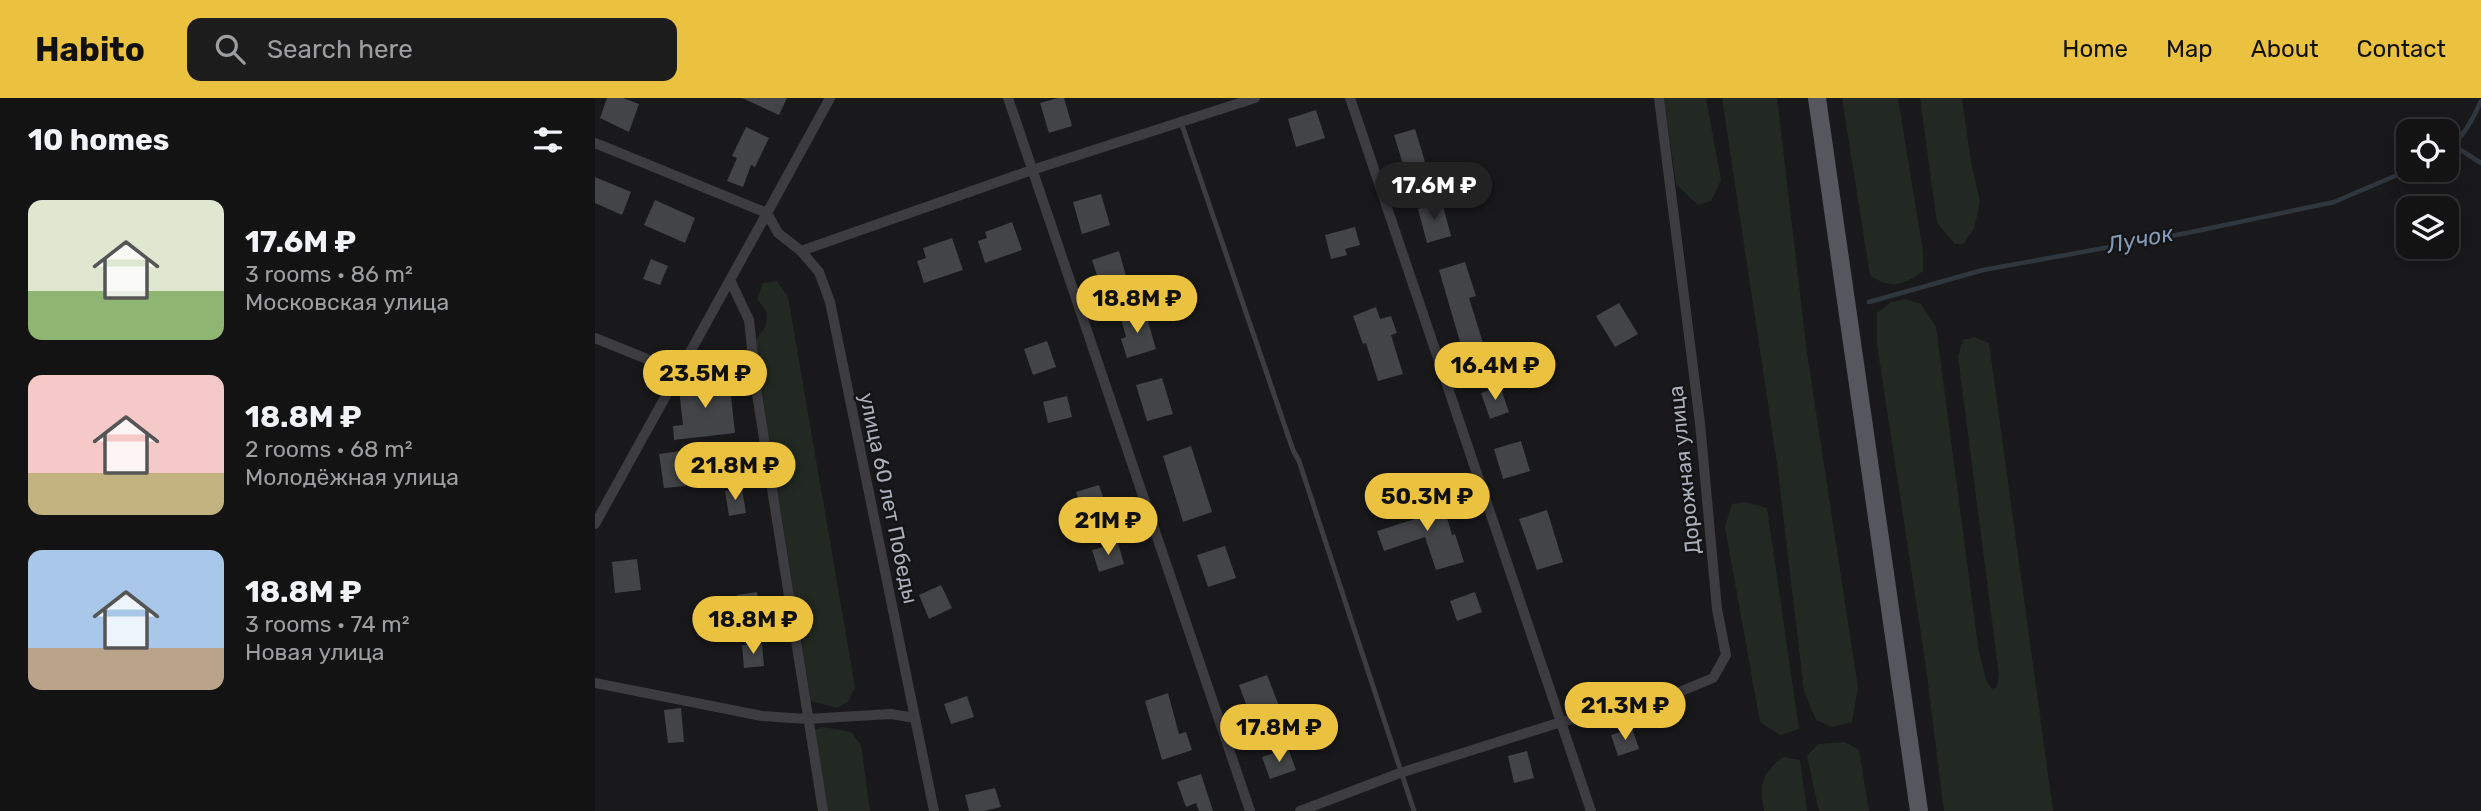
<!DOCTYPE html>
<meta charset="utf-8">
<style>
:root{--surface:#131314;--page:#1c1c1d;--text:#f1f3f6;--muted:#9d9ea0;--line:#323234;--accent:#ebc140}
body{margin:0;font-family:Rubik,sans-serif;background:var(--page);color:var(--text);height:100vh;display:flex;flex-direction:column;font-size:26px;white-space:nowrap}
*{box-sizing:border-box;margin:0}
p{font-size:23px;color:var(--muted)}
.icon{flex:none;width:38px;height:38px;fill:none;stroke:currentColor;stroke-width:2;stroke-linecap:round;stroke-linejoin:round}
.map{position:relative;flex:1;overflow:hidden}
.drawer{display:flex;flex-direction:column;background:var(--surface);width:595px}
.drawer>*{flex:none}
.tools{position:absolute;left:1801px;top:21px;display:grid;gap:14px}
.tools a{display:grid;place-items:center;width:63px;height:63px;border-radius:14px;background:var(--surface);box-shadow:0 4px 18px #0003,0 0 0 2px var(--line);font-size:35px}
.price{position:absolute;translate:-50% -60px;padding:0 16px;border-radius:24px;background:var(--accent);color:#111;font-size:23px;line-height:46px;filter:drop-shadow(0 2px 4px #0008)}
.price::after{content:'';position:absolute;left:50%;top:42px;width:21px;height:16px;margin-left:-10px;background:inherit;clip-path:polygon(0 0,100% 0,50% 100%)}
.price.active{background:#222;color:#fff}
ul{padding:0;list-style:none}
li{display:flex;align-items:center;gap:21px;height:175px;padding:0 28px}
li span{display:grid;place-items:center;flex:none;width:196px;height:140px;border-radius:14px;color:#555}
li>.icon{margin-inline-start:auto}
span .icon{width:84px;height:84px;fill:#fffc;stroke-width:1}
li b{font-size:30px}
h2{display:flex;justify-content:space-between;align-items:center;height:84px;padding:0 28px;font-size:30px}
header{display:flex;align-items:center;gap:42px;box-sizing:border-box;height:98px;padding:0 35px;background:var(--accent);color:#111}
header strong{font-size:33px}
nav{display:flex;gap:38px;margin-inline-start:auto;font-size:24px}
.search{width:490px;height:63px;background:var(--page);display:flex;align-items:center;gap:18px;box-sizing:border-box;padding:0 24px;border-radius:14px;color:var(--muted);font-size:26px}
main{display:flex;flex:1;min-height:0}
.map>svg:first-child{display:block}
.green{fill:#212922}
.lines{fill:none;stroke-linecap:round;stroke-linejoin:round}
.stream{stroke:#2f363e;stroke-width:4.5}
.building{fill:#434447}
.lane{stroke:#3c3c41;stroke-width:5}
.street{stroke:#3c3c41;stroke-width:10}
.primary{stroke:#56575e;stroke-width:18}
.labels{text-anchor:middle;dominant-baseline:central;stroke-width:5;stroke-linejoin:round;paint-order:stroke}
.street-label{font-size:21px;fill:#abafba;stroke:#141316}
.water-label{font-size:23px;font-style:italic;fill:#8499b3;stroke:#141316}
</style>
<header>
<strong>Habito</strong>
<div class="search"><svg class="icon" aria-label="search" viewBox="0 0 24 24"><circle cx="10" cy="10" r="6"/><path d="M15 15l6 6"/></svg>Search here</div>
<nav><a>Home</a><a>Map</a><a>About</a><a>Contact</a></nav>
</header>
<main>
<section class="drawer">
<h2>10 homes<svg class="icon" aria-label="filters" viewBox="0 0 24 24"><path d="M4 7h16M4 17h16"/><circle cx="9" cy="7" r="2"/><circle cx="15" cy="17" r="2"/></svg></h2>
<ul>
<li><span style="background:linear-gradient(#dfe7d0 65%,#8fb573 0)"><svg class="icon" aria-label="home" viewBox="0 0 24 24"><path d="M3 11l9-7 9 7M6 9v11h12V9"/></svg></span><div><b>17.6M ₽</b><p>3 rooms · 86 m²</p><p>Московская улица</p></div></li>
<li><span style="background:linear-gradient(#f6c9c9 70%,#c2b280 0)"><svg class="icon" aria-label="home" viewBox="0 0 24 24"><path d="M3 11l9-7 9 7M6 9v11h12V9"/></svg></span><div><b>18.8M ₽</b><p>2 rooms · 68 m²</p><p>Молодёжная улица</p></div></li>
<li><span style="background:linear-gradient(#a9c7e8 70%,#b9a48a 0)"><svg class="icon" aria-label="home" viewBox="0 0 24 24"><path d="M3 11l9-7 9 7M6 9v11h12V9"/></svg></span><div><b>18.8M ₽</b><p>3 rooms · 74 m²</p><p>Новая улица</p></div></li>
</ul>
</section>
<div class="map">
<svg width="1886" height="713" viewBox="0 0 1886 713">
<rect width="100%" height="100%" fill="#19191b"/>
<path class="green" d="M1069 0H1111L1126 82 1116 103 1103 107 1081 86Z
M1127 0H1182L1212 255 1263 590 1257 624 1237 629 1221 622 1209 593 1182 365Z
M1247 0H1303L1328 154V173C1309 187 1296 192 1275 177Z
M1325 0H1367L1376 64 1385 104 1379 131 1368 146H1360L1342 125Z
M182 183 193 199 260 589 253 604 242 610 216 603 159 244 171 228 172 214 162 201 168 185Z
M1310 201 1326 206 1341 229 1384 555 1392 584 1397 591 1402 589 1404 577 1363 258 1368 242 1379 239 1394 245 1458 713H1349L1331 569 1282 246V215L1296 204Z
M1150 404 1172 410 1204 631 1185 637 1165 624 1130 429 1137 406Z
M228 629 256 634 266 647 275 713H232L219 632Z
M1250 644 1264 652 1274 713H1224L1212 658 1223 646Z
M1188 659 1205 662 1212 713H1169C1165 686 1166 676 1188 659Z"/>
<g class="lines">
<path class="stream" d="M1858 47 1886 65
M1852 51C1867 42 1879 19 1886 3
M1274 204 1388 172 1592 135 1739 104 1814 72"/>
</g>
<path class="building" d="M12 0H28L44 6 34 34 5 20Z
M147 0H192L184 17Z
M463 0H469L477 28 454 35 445 5Z
M721 12 730 40 701 49 693 21Z
M151 29 174 40 160 69 156 67 148 89 132 83 142 60 137 58Z
M820 31 831 67 810 73 799 37Z
M0 79 36 94 27 117 0 105Z
M506 96 515 127 487 136 478 104Z
M60 102 100 120 90 145 49 127Z
M847 104 856 138 832 145 823 111Z
M417 124 427 152 390 165 383 143 392 140 390 134Z
M760 129 765 147 750 151 752 157 736 161 730 137Z
M357 140 368 172 329 185 322 163 331 160 328 150Z
M524 153 533 185 507 193 497 162Z
M56 161 73 168 65 187 48 181Z
M870 164 881 198 874 200 889 248 868 254 844 172Z
M1024 205 1043 236 1020 249 1001 218Z
M781 209 785 221 796 218 802 235 796 237 808 276 783 283 771 245 768 246 758 218Z
M550 213 561 251 532 260 526 241 531 239 526 220Z
M452 243 461 269 438 277 429 251Z
M134 280 140 335 79 342 78 328 88 327 84 291 87 286Z
M567 280 578 316 552 323 541 287Z
M905 288 914 314 895 321 886 295Z
M472 298 477 319 453 325 448 304Z
M926 343 935 373 908 381 899 351Z
M596 348 617 414 588 424 568 358Z
M86 353 91 388 69 390 64 356Z
M504 387 511 408 488 415 481 394Z
M147 391 151 415 134 418 130 393Z
M845 395 857 437 860 436 869 464 841 472 830 439 789 453 782 433 823 420 818 403Z
M952 412 968 464 942 472 924 421Z
M523 445 529 466 504 474 497 452Z
M630 448 641 480 613 489 602 457Z
M42 461 46 492 20 495 17 464Z
M346 487 357 510 334 521 324 497Z
M162 494 166 522 145 524 142 497Z
M880 494 887 514 862 523 855 503Z
M167 546 169 568 149 570 147 547Z
M672 577 686 613 694 610 699 626 673 634 666 613 655 617 644 587Z
M573 595 584 636 591 634 597 652 567 662 550 603Z
M372 598 379 619 356 626 349 606Z
M86 610 89 644 73 645 69 612Z
M1037 630 1044 651 1023 658 1016 637Z
M693 650 701 672 675 681 667 659Z
M932 653 939 680 919 685 913 658Z
M606 676 618 713H604L601 705 591 709 582 684Z
M400 690 406 709 389 713H374L370 697Z"/>
<g class="lines">
<path class="lane" d="M586 24 698 352 704 363 819 713"/>
<path class="street" d="M413 0 655 713
M755 0 996 713
M0 45 172 115 235 0
M172 115 183 135 206 153 224 174 235 204 339 713
M206 153 437 72 660 0
M135 182 154 222 162 296 228 713
M0 240 84 274
M0 426 172 115
M0 585 167 618 212 621 296 616 320 620
M705 713 805 675 966 624 1077 597 1118 580 1131 557 1122 511 1105 325 1064 0"/>
<path class="primary" d="M1222 0 1324 713"/>
</g>
<g class="labels">
<g class="street-label">
<text transform="translate(1089 372) rotate(-96)">Дорожная улица</text>
<text transform="translate(294 400) rotate(78)">улица 60 лет Победы</text>
</g>
<g class="water-label">
<text transform="translate(1545 141) rotate(-11)">Лучок</text>
</g>
</g>
</svg>
<div class="tools">
<a><svg class="icon" aria-label="locate" viewBox="0 0 24 24"><circle cx="12" cy="12" r="6"/><path d="M12 2v4M12 18v4M2 12h4M18 12h4"/></svg></a>
<a><svg class="icon" aria-label="layers" viewBox="0 0 24 24"><path d="M12 4l9 5-9 5-9-5zM3 14l9 5 9-5"/></svg></a>
</div>
<b class="price active" style="left:839px;top:124px">17.6M ₽</b>
<b class="price" style="left:542px;top:237px">18.8M ₽</b>
<b class="price" style="left:900px;top:304px">16.4M ₽</b>
<b class="price" style="left:110px;top:312px">23.5M ₽</b>
<b class="price" style="left:140px;top:404px">21.8M ₽</b>
<b class="price" style="left:832px;top:435px">50.3M ₽</b>
<b class="price" style="left:513px;top:459px">21M ₽</b>
<b class="price" style="left:158px;top:558px">18.8M ₽</b>
<b class="price" style="left:1030px;top:644px">21.3M ₽</b>
<b class="price" style="left:684px;top:666px">17.8M ₽</b>
</div>
</main>
